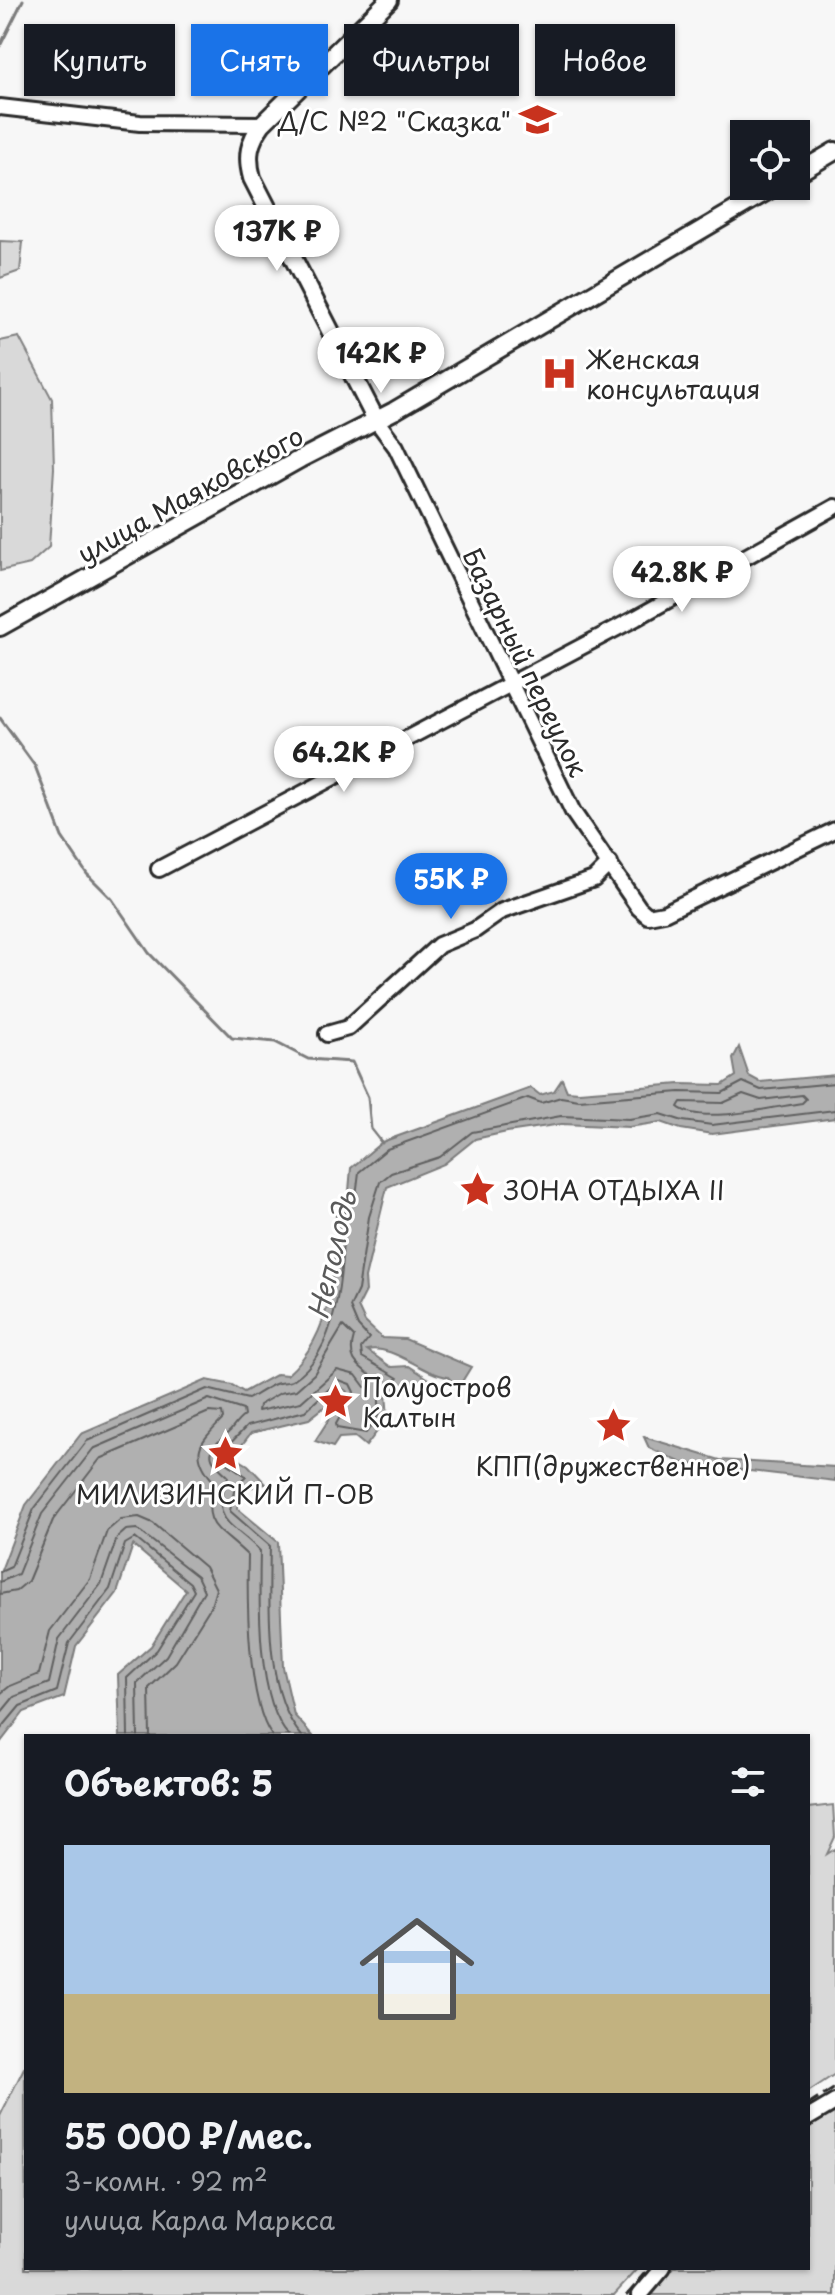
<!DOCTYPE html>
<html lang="ru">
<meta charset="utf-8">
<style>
:root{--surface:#171b24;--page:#20242c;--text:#f1f3f6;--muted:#9ea1a6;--accent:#1a73e8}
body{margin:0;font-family:"Playpen Sans",sans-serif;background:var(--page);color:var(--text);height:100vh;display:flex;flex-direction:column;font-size:30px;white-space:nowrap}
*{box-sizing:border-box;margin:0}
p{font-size:26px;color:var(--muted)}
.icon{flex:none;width:44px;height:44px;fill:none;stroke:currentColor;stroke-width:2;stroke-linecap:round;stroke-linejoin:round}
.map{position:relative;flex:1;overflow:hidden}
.details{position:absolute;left:24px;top:1734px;width:786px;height:536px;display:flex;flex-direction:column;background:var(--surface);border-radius:0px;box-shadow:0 2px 6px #0004}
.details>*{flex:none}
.guide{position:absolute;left:24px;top:24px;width:788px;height:72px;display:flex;gap:16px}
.tools{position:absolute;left:730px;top:120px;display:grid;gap:16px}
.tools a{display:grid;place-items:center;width:80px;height:80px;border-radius:0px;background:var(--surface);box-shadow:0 2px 6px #0004;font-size:40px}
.price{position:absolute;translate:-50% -68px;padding:0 18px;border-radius:28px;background:#fff;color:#222;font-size:26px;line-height:52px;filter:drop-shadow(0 2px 4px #0008)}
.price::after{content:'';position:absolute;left:50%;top:48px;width:24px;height:18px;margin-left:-12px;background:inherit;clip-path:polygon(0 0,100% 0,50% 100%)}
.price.selected{background:var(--accent);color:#fff}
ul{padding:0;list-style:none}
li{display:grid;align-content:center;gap:16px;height:424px;padding:0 40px}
li span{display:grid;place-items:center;height:248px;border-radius:0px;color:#555}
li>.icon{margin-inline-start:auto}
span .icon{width:144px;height:144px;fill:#fffc;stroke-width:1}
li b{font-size:34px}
h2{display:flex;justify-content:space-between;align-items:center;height:96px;padding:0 40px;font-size:34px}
.pill{padding:0 28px;border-radius:0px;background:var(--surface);box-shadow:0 2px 6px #0004;font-size:28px;line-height:72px}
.pill.selected{background:var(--accent);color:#fff}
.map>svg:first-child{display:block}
.green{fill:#d9d9d9;stroke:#828282;stroke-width:2}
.water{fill:#b0b0b0;stroke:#7b7b7b;stroke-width:2}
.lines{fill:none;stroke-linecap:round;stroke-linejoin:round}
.shore{stroke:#606060;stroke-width:2}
.stream{stroke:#7b7b7b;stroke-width:3}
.minor-casing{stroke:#2b2b2b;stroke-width:20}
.tertiary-casing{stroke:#2b2b2b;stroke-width:22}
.minor{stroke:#fff;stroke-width:14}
.tertiary{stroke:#fff;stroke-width:16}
.rail{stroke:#2b2b2b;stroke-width:3;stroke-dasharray:12 6;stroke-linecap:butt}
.labels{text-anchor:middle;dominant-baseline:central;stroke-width:6;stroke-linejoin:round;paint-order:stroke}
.poi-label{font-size:26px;fill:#2b2b2b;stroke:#fff;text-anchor:start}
.street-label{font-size:26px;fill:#2b2b2b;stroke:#fff}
.water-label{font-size:28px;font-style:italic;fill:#5a5a5a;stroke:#fff}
</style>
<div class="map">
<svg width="835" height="2295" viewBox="0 0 835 2295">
<rect width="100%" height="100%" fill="#f7f7f7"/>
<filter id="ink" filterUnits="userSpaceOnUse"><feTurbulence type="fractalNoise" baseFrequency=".0125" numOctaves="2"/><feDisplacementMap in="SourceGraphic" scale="16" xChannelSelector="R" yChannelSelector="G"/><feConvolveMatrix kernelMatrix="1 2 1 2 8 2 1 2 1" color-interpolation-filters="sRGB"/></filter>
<g filter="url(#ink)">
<path class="green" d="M0 241 23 242 20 271 0 278Z
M19 337 52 399 54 468 49 547 30 564 0 571V341Z
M833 1805 835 1837 827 1854 835 1849V2074L808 2092V1808Z
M25 2066 26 2268H639L614 2295H0V2116Z
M835 2112V2295H652L674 2268H808V2128Z"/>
<path class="water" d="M739 1047 749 1076 760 1082 835 1075V1118L712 1134 681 1129 661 1122 629 1127 562 1124 507 1132 475 1139 444 1164 387 1187 365 1278 366 1291 358 1307 365 1322 382 1338 405 1339 471 1367 458 1388 448 1377C422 1374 393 1344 367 1350L391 1367 409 1366 435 1383C419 1392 404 1388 386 1394L388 1417 366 1446 355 1437 339 1438 333 1447 315 1441 347 1391 340 1387 332 1401 309 1419 251 1433 241 1446 228 1453 248 1465 266 1484 243 1489 237 1508 278 1542 283 1667 294 1715 313 1736H120L118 1675 151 1646 186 1590 133 1545 117 1593 76 1646 64 1697 24 1712 0 1743V1573L26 1505 81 1434 207 1380 232 1385 244 1392 277 1374 287 1375C335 1333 336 1264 336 1205L348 1202 351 1168 382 1142 531 1088 540 1095 554 1091 562 1079 567 1091 579 1092 680 1084 722 1085 736 1076 733 1059Z
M644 1437 720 1460 835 1467V1481L682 1463 649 1448Z"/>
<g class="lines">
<path class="shore" d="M743 1094 761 1100 802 1095 806 1099 802 1103C773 1107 700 1125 678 1107L681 1102 723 1103Z
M343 1326 354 1337C347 1360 357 1365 374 1378L370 1387H365L356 1375 337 1370 301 1402 258 1411 259 1405 280 1393 296 1390 314 1374Z
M0 1572 11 1567 34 1509 87 1441 207 1389 248 1399C257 1394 266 1388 275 1384 281 1381 287 1384 293 1380 342 1349 342 1263 344 1213L355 1204 359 1172 387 1149 528 1098 541 1103 561 1097 579 1100 680 1092 722 1093 743 1082 761 1090 835 1083
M0 1582 18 1574 42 1514 93 1449 209 1399 243 1410 244 1416C238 1420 235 1425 230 1431 208 1451 203 1454 228 1476 210 1524 230 1520 260 1551 259 1599 256 1700 289 1736
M0 1594 16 1591 28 1581 53 1520 100 1459 209 1412 222 1413 223 1419C201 1442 188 1451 213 1481 201 1529 218 1526 248 1556 247 1599 247 1702 272 1736
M0 1694 10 1686 39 1674 50 1631 90 1579 107 1531 121 1519 139 1517 153 1523 205 1567 216 1589 211 1606 176 1662 149 1688 150 1736
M0 1714 14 1697 49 1683 59 1639 101 1584 117 1538 126 1530 137 1529 197 1576 204 1591 166 1656 137 1683 138 1736
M0 1730 20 1706 57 1691 69 1643 110 1589 125 1544 135 1538 190 1583 194 1591 157 1650 127 1678 128 1736
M302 1736C264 1695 269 1601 270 1546L230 1511 235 1486 246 1476 224 1461 221 1453 247 1426 305 1411 339 1380 350 1384 354 1392 336 1424 337 1428 366 1433 379 1414V1391L398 1378 362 1357 361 1348 369 1338 358 1326 350 1307 358 1290 369 1217 380 1182 391 1173 440 1157 472 1132 561 1116 629 1119 661 1114 683 1121 712 1125 835 1110"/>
<path class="stream" d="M0 46 23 0
M0 718 35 766 62 837 87 874 112 899 149 953 232 1038 275 1042 308 1059 352 1062 368 1097 371 1129 382 1143"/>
<defs>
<path id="minor" d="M0 107 140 123 262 124
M376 420 396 447 573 812 639 908 648 916 664 913 835 830
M159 869 636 618 835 507
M327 1034 348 1028 439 945 475 930 502 911 594 879 610 863
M808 2118 835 2102
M640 2295 663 2268"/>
<path id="tertiary" d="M796 174 835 151
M376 420 252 178C246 156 249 142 262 124L389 0
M0 627 300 459 394 411 776 186"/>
</defs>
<use href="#minor" class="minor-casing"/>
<use href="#tertiary" class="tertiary-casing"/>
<use href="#minor" class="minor"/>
<use href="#tertiary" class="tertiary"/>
<path class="rail" d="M808 2105 835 2088
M627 2295 650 2268"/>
</g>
</g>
<defs>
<symbol id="school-bare" viewBox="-9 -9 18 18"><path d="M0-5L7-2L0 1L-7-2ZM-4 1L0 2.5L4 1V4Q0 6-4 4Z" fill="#c8321e" stroke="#fff" stroke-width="2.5" paint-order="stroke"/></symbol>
<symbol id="hospital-bare" viewBox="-9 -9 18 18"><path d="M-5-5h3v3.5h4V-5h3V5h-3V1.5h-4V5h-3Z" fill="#c8321e" stroke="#fff" stroke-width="2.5" paint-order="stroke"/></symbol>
<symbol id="sight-bare" viewBox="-9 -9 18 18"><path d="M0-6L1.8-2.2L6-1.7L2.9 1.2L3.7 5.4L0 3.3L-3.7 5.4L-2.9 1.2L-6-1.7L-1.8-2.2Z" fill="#c8321e" stroke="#fff" stroke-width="2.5" paint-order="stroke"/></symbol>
</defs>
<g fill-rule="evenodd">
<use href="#school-bare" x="512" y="94" width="51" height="51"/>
<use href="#hospital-bare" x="534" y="348" width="51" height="51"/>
<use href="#sight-bare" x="452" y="1164" width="51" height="51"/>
<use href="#sight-bare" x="310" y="1376" width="51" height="51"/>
<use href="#sight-bare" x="588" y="1400" width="51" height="51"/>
<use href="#sight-bare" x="200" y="1428" width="51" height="51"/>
</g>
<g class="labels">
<g class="poi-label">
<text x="511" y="120" text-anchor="end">Д/С №2 "Сказка"</text>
<text x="586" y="358">Женская<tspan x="586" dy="30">консультация</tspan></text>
<text x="504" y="1189">ЗОНА ОТДЫХА II</text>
<text x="362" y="1386">Полуостров<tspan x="362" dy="30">Калтын</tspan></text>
<text x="613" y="1465" text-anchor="middle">КПП(дружественное)</text>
<text x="225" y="1493" text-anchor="middle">МИЛИЗИНСКИЙ П-ОВ</text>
</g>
<g class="street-label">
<text transform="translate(190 494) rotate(-29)">улица Маяковского</text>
<text transform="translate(526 662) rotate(64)">Базарный переулок</text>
</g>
<g class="water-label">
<text transform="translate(331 1255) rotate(-77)">Неполодь</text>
</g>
</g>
</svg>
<div class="tools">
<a><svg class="icon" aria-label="locate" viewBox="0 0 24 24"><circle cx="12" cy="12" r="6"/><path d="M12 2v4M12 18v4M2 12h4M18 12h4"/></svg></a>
</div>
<b class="price" style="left:277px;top:273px">137K ₽</b>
<b class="price" style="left:381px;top:395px">142K ₽</b>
<b class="price" style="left:682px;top:614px">42.8K ₽</b>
<b class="price" style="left:344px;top:794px">64.2K ₽</b>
<b class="price selected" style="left:451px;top:921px">55K ₽</b>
<div class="guide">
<a class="pill">Купить</a>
<a class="pill selected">Снять</a>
<a class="pill">Фильтры</a>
<a class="pill">Новое</a>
</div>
<section class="details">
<h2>Объектов: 5<svg class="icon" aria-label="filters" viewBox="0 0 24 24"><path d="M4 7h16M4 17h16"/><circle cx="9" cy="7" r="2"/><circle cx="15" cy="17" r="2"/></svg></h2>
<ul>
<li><span style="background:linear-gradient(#a9c7e8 60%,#c2b280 0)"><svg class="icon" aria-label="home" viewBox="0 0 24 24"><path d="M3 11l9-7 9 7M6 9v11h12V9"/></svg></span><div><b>55 000 ₽/мес.</b><p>3-комн. · 92 m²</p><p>улица Карла Маркса</p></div></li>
</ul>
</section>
</div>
